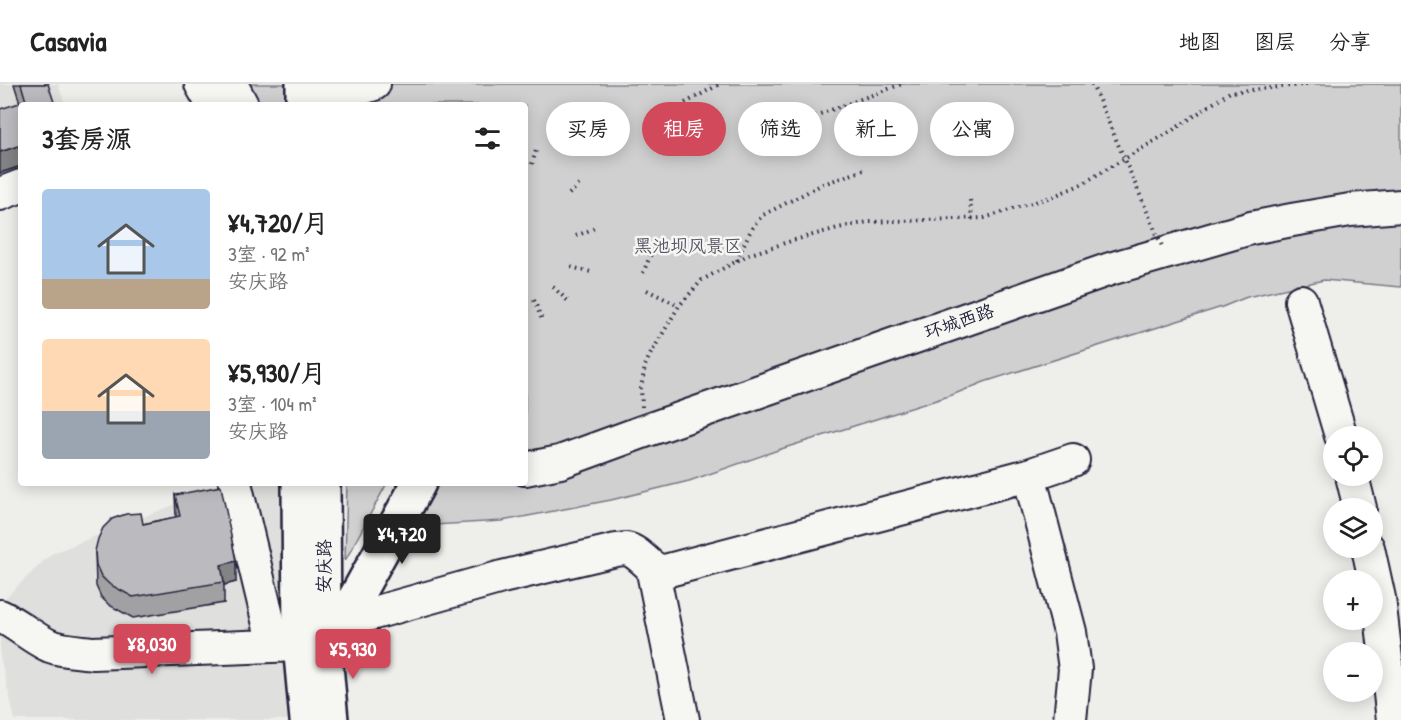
<!DOCTYPE html>
<html lang="zh">
<meta charset="utf-8">
<style>
:root{--surface:#fff;--page:#f2f2f2;--text:#222;--muted:#767676;--line:#e0e0e0;--accent:#d1495b}
body{margin:0;font-family:"Patrick Hand","LXGW WenKai TC",sans-serif;background:var(--page);color:var(--text);height:100vh;display:flex;flex-direction:column;font-size:22px;white-space:nowrap}
*{box-sizing:border-box;margin:0}
p{font-size:20px;color:var(--muted)}
.icon{flex:none;width:33px;height:33px;fill:none;stroke:currentColor;stroke-width:2;stroke-linecap:round;stroke-linejoin:round}
.map{position:relative;flex:1;overflow:hidden}
.sheet{position:absolute;left:18px;top:18px;width:510px;height:384px;display:flex;flex-direction:column;background:var(--surface);border-radius:6px;box-shadow:0 3px 15px #0003}
.sheet>*{flex:none}
.top-card{position:absolute;left:546px;top:18px;width:570px;height:54px;display:flex;gap:12px}
.tools{position:absolute;left:1323px;top:342px;display:grid;gap:12px}
.tools a{display:grid;place-items:center;width:60px;height:60px;border-radius:50%;background:var(--surface);box-shadow:0 3px 15px #0003;font-size:30px}
.price{position:absolute;translate:-50% -51px;padding:0 14px;border-radius:6px;background:var(--accent);color:#fff;font-size:20px;line-height:39px;filter:drop-shadow(0 2px 3px #0008)}
.price::after{content:'';position:absolute;left:50%;top:36px;width:18px;height:14px;margin-left:-9px;background:inherit;clip-path:polygon(0 0,100% 0,50% 100%)}
.price.on{background:#222;color:#fff}
ul{padding:0;list-style:none}
li{display:flex;align-items:center;gap:18px;height:150px;padding:0 24px}
li span{display:grid;place-items:center;flex:none;width:168px;height:120px;border-radius:6px;color:#555}
li>.icon{margin-inline-start:auto}
span .icon{width:72px;height:72px;fill:#fffc;stroke-width:1}
li b{font-size:26px}
h2{display:flex;justify-content:space-between;align-items:center;height:72px;padding:0 24px;font-size:26px}
.pill{padding:0 21px;border-radius:27px;background:var(--surface);box-shadow:0 3px 15px #0003;font-size:21px;line-height:54px}
.pill.on{background:var(--accent);color:#fff}
header{display:flex;align-items:center;gap:36px;box-sizing:border-box;height:84px;padding:0 30px;background:var(--surface);border-bottom:2px solid var(--line)}
header strong{font-size:28px}
nav{display:flex;gap:33px;margin-inline-start:auto;font-size:21px}
.map>svg:first-child{display:block}
.built{fill:#dfdfde}
.green{fill:#d0d0d1;stroke:#797986;stroke-width:1.5}
.lines{fill:none;stroke-linecap:round;stroke-linejoin:round}
.minor-casing{stroke:#22223b;stroke-width:36}
.major-casing{stroke:#22223b;stroke-width:38}
.path{stroke:#22223b;stroke-width:4;stroke-dasharray:1.5 4.5;stroke-linecap:butt}
.minor{stroke:#f6f6f2;stroke-width:32}
.major{stroke:#f6f6f2;stroke-width:33}
.path-bridge{stroke:#22223b;stroke-width:4;stroke-dasharray:1.5 4.5;stroke-linecap:butt}
.wall{fill:#a1a1a4;stroke:#22223b;stroke-width:1.5}
.shaded-wall{fill:#838386;stroke:#22223b;stroke-width:1.5}
.building{fill:#bbbbbf;stroke:#22223b;stroke-width:1.5}
.labels{text-anchor:middle;dominant-baseline:central;stroke-width:5;stroke-linejoin:round;paint-order:stroke}
.park-label{font-size:18px;fill:#565668;stroke:#f6f6f2}
.street-label{font-size:18px;fill:#22223b;stroke:#f6f6f2}
</style>
<header>
<strong>Casavia</strong>
<nav><a>地图</a><a>图层</a><a>分享</a></nav>
</header>
<div class="map">
<svg width="1401" height="636" viewBox="0 0 1401 636">
<rect width="100%" height="100%" fill="#eeeeeb"/>
<filter id="ink" filterUnits="userSpaceOnUse"><feTurbulence type="fractalNoise" baseFrequency=".0167" numOctaves="2"/><feDisplacementMap in="SourceGraphic" scale="12" xChannelSelector="R" yChannelSelector="G"/><feConvolveMatrix kernelMatrix="1 2 1 2 8 2 1 2 1" color-interpolation-filters="sRGB"/></filter>
<g filter="url(#ink)">
<path class="built" d="M0 0H58L65 21H21V102L0 110Z
M228 399H299L307 636H15L0 572V519L51 470Z"/>
<path class="green" d="M231 0H303V21H242Z
M374 0H1401V203L1324 196 1247 213 1222 223 984 298 952 311 781 365 689 397 611 416 502 437 417 442 438 399H525V21H330Z
M347 399H387L345 477Z"/>
<g class="lines">
<defs>
<path id="minor" d="M201 0 213 21
M231 0 242 21
M330 15 374 0
M0 110 21 102
M1301 217 1341 352
M525 385 560 378 642 348 1110 185 1251 144 1292 136 1350 126 1401 122
M1029 391 1070 548 1075 585 1070 636
M1352 392 1360 424
M235 399 274 561
M1368 464 1379 514 1393 636
M652 483 683 636
M0 532C18 540 32 554 50 562 63 567 79 567 93 569L324 560
M342 538 502 493 616 466C619 466 623 465 626 465 642 468 649 488 665 487L1029 391 1073 376"/>
<path id="major" d="M303 21V0
M330 21V0
M299 399 300 560 307 636
M323 399 324 560 331 636
M324 560 342 538 419 399"/>
</defs>
<use href="#minor" class="minor-casing"/>
<use href="#major" class="major-casing"/>
<path class="path" d="M685 19 720 0
M809 34 902 0
M580 54 604 55
M532 80 537 63
M569 110 581 99
M970 116 972 135
M576 152 597 143
M737 177C744 160 750 144 763 131L823 100 864 86
M571 183 591 188
M643 189 653 165
M553 203 568 217
M647 206 679 222
M534 216 542 236
M642 323 641 304 645 282 650 271 679 222 702 196 748 171 791 157 838 144 868 138 984 134 1054 112 1082 100 1173 46 1230 8 1311 0"/>
<use href="#minor" class="minor"/>
<use href="#major" class="major"/>
<path class="path-bridge" d="M1092 0 1162 162"/>
</g>
<path class="wall" d="M14 0H48L21 21V82L0 89 20 19Z
M175 411 236 498 224 501V519L133 534 109 521 101 513 96 502 95 467 143 440 176 433Z"/>
<path class="shaded-wall" d="M21 61V82L0 89V68Z
M236 477V498L224 501 221 481Z"/>
<path class="building" d="M21 0H48L55 21H21V61L0 68V25L26 17Z
M221 402 236 477 221 481 224 498 133 513 109 500 101 492 96 481 95 467 98 455 103 444 112 435 126 430 141 429 143 440 180 432 175 411Z"/>
</g>
<g class="labels">
<g class="park-label">
<text x="688" y="161">黑池坝风景区</text>
</g>
<g class="street-label">
<text transform="translate(959 237) rotate(-19)">环城西路</text>
<text transform="translate(323 482) rotate(-90)">安庆路</text>
</g>
</g>
</svg>
<div class="tools">
<a><svg class="icon" aria-label="locate" viewBox="0 0 24 24"><circle cx="12" cy="12" r="6"/><path d="M12 2v4M12 18v4M2 12h4M18 12h4"/></svg></a>
<a><svg class="icon" aria-label="layers" viewBox="0 0 24 24"><path d="M12 4l9 5-9 5-9-5zM3 14l9 5 9-5"/></svg></a>
<a>+</a>
<a>−</a>
</div>
<b class="price on" style="left:402px;top:481px">¥4,720</b>
<b class="price" style="left:152px;top:591px">¥8,030</b>
<b class="price" style="left:353px;top:596px">¥5,930</b>
<div class="top-card">
<a class="pill">买房</a>
<a class="pill on">租房</a>
<a class="pill">筛选</a>
<a class="pill">新上</a>
<a class="pill">公寓</a>
</div>
<section class="sheet">
<h2>3套房源<svg class="icon" aria-label="filters" viewBox="0 0 24 24"><path d="M4 7h16M4 17h16"/><circle cx="9" cy="7" r="2"/><circle cx="15" cy="17" r="2"/></svg></h2>
<ul>
<li><span style="background:linear-gradient(#a9c7e8 75%,#b9a48a 0)"><svg class="icon" aria-label="home" viewBox="0 0 24 24"><path d="M3 11l9-7 9 7M6 9v11h12V9"/></svg></span><div><b>¥4,720/月</b><p>3室 · 92 m²</p><p>安庆路</p></div></li>
<li><span style="background:linear-gradient(#ffd9b3 60%,#9aa5b1 0)"><svg class="icon" aria-label="home" viewBox="0 0 24 24"><path d="M3 11l9-7 9 7M6 9v11h12V9"/></svg></span><div><b>¥5,930/月</b><p>3室 · 104 m²</p><p>安庆路</p></div></li>
</ul>
</section>
</div>
